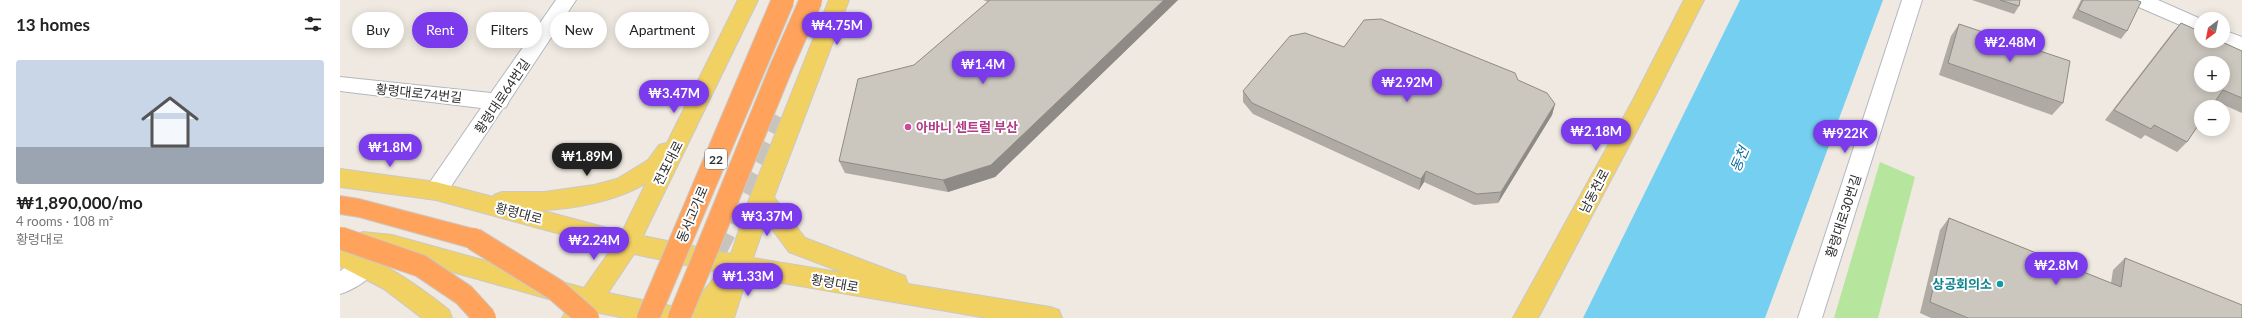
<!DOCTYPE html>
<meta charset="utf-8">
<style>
:root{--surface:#fff;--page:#f2f2f2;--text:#222;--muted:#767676;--line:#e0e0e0;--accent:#7c3aed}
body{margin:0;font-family:Lato,"Noto Sans KR",sans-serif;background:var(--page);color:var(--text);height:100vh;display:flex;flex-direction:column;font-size:15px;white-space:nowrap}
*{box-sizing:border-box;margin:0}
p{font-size:13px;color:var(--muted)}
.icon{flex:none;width:22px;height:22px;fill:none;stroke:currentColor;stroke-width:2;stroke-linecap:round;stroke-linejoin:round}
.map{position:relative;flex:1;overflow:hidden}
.details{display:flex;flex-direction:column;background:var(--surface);width:340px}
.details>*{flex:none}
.hud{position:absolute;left:12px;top:12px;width:380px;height:36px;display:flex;gap:8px}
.needle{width:26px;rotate:212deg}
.controls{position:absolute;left:1854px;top:12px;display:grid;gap:8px}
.controls a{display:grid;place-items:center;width:36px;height:36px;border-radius:50%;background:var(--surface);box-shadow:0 2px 10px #0003;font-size:20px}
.price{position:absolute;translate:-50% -34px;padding:0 9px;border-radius:14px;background:var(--accent);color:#fff;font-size:13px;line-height:26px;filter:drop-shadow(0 1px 2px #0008)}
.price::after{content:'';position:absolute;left:50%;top:24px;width:12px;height:9px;margin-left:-6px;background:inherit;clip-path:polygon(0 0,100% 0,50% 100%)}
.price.active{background:#222;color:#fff}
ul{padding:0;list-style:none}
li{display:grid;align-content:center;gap:8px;height:212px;padding:0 16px}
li+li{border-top:1px solid var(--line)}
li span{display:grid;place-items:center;height:124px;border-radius:4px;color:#555}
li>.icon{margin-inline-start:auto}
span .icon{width:72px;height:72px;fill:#fffc;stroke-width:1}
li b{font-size:17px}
h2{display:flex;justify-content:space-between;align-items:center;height:48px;padding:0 16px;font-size:17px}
.pill{padding:0 14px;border-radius:18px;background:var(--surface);box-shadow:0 2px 10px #0003;font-size:14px;line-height:36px}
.pill.active{background:var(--accent);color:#fff}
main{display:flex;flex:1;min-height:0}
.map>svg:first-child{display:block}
.green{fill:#b6e59e}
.water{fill:#75cff0}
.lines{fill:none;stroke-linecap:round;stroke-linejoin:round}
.major-tunnel{stroke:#c8c4bd;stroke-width:22;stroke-dasharray:22 11;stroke-linecap:butt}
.minor-casing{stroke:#b4b7c1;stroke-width:2}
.major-casing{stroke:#c9c9c9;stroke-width:2}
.highway-casing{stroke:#c9c9c9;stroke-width:2}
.minor{fill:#fff;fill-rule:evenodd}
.major{fill:#f2d163;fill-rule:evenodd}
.highway{fill:#ffa35c;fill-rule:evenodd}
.highway-bridge-casing{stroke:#c9c9c9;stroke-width:24;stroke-linecap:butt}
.highway-bridge{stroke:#ffa35c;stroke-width:22}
.wall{fill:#afaba4}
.shaded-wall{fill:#8e8b86}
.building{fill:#cbc7bf;stroke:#8e8b86;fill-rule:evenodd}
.hotel-dot{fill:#d1479c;stroke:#fff;stroke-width:1.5}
.culture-dot{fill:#0f9aa8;stroke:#fff;stroke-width:1.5}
.labels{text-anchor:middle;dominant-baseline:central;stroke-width:4;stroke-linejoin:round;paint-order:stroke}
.shield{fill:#fff;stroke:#6d6d6d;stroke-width:1}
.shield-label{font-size:12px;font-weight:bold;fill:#2e2e2e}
.street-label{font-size:13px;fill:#2e2e2e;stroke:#fff}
.hotel-label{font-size:13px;font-weight:bold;fill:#b23c85;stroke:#fff;text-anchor:start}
.culture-label{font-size:13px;font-weight:bold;fill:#0d838f;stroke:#fff;text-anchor:end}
.water-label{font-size:14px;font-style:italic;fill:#0d6fa3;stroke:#fff}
</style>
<main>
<section class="details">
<h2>13 homes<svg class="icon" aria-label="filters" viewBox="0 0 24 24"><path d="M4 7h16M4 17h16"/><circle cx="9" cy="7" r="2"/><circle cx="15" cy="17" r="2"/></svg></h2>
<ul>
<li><span style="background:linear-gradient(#c9d6e8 70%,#9aa5b1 0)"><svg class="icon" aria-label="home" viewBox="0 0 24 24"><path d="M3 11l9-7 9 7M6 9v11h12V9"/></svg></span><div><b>₩1,890,000/mo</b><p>4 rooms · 108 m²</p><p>황령대로</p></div></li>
</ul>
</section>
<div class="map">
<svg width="1902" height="318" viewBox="0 0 1902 318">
<rect width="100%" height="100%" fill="#efe9e1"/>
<path class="green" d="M1540 162 1575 177 1538 318H1494Z"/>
<path class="water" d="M1400 0H1543L1425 318H1243Z"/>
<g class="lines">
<path class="major-tunnel" d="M375 252 444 119"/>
<defs>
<path id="minor" d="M216 0H236L169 101 166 107 163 108 104 197 96 200 88 197 85 191 88 185 141 108 0 91V77L151 93Z
M1562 0H1582L1482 318H1458Z
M1791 0H1818L1861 19V34L1794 5Z
M1883 30 1902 37V52L1876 42 1883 41Z
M26 256 34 259 38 266C32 279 13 290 0 294V271L18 259Z"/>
<path id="major" d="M398 0H418L303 236 391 254 410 197 489 0H509L434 197 465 238 565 276 568 284 710 307 719 310 722 318H647L407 277 394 318H285L255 312 249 318H222L230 305 52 255 15 249 11 242 15 235 23 232 52 235 244 288 272 248 96 200 0 187V169L96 182 153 197 154 195 162 192H204L254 185 277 179 308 160 319 145 327 143ZM306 183 282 232 200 210C232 210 280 200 306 183ZM426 221 449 252 504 273 413 258ZM294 254 379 272 346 313 345 310 336 307 268 293Z
M1344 0H1364L1313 100 1198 318H1173L1293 100Z
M0 246C41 260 75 283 109 310L112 318H82L44 289 0 266Z"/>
<path id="highway" d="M0 196 19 199 134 229 142 232 146 239 142 246 134 249 19 217 0 214Z"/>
</defs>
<use href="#minor" class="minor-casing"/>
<use href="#major" class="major-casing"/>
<use href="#highway" class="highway-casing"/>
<use href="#minor" class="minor"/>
<use href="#major" class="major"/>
<use href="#highway" class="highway"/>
<defs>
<path id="highway-bridge" d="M0 238 81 266 124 295 145 318
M134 239 216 290 248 318
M308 318 443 0
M339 318 441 68 471 0"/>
</defs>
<use href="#highway-bridge" class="highway-bridge-casing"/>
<use href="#highway-bridge" class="highway-bridge"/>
</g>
<path class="wall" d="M643 0H838L655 177 608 192 505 173 499 161 574 65 648 2Z
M1632 0H1680L1679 6 1674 14Z
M1741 0H1796L1787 31 1781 39 1732 18Z
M1841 23 1902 51V113L1875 101 1847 142 1837 152 1805 135 1801 139 1765 120 1832 33Z
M1619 24 1723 103 1712 115 1599 75 1611 36Z
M1004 47 1178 80 1215 104 1212 115 1158 203 1134 205 1084 182 1079 190 913 114 903 102V91Z
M1609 218 1771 283 1773 270 1785 258 1902 318H1591L1580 313 1600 230Z"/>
<path class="shaded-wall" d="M824 0H838L655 177 608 192 603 180Z
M1215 104 1212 115 1158 203 1161 192Z
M1086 171 1084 182 1079 190 1081 179Z"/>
<path class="building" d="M650 0H824L651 165 603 180 499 161 518 79 574 65Z
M1660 0H1680L1679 6Z
M1743 0H1796L1801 2 1787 31 1738 10Z
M1041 19 1175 73 1178 80 1207 93 1215 104 1161 192 1137 194 1086 171 1081 179 912 103 903 91 950 36 965 33 1004 47 1024 20Z
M1841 23 1861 32V41H1880L1902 51V98L1883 90 1871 107H1861V121L1847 142 1814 125 1811 129 1774 110ZM1861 63H1883V85H1861Z
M1619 24 1730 61 1723 103 1608 63Z
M1609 218 1781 287 1785 258 1902 305V318H1628L1590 302Z"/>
<circle class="hotel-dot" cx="568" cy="127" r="4"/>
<circle class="culture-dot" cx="1660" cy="284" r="4"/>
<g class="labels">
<rect class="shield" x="365" y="149" width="22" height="20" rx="3"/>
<g class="shield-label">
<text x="376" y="159">22</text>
</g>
<g class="street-label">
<text transform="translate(79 93) rotate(6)">황령대로74번길</text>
<text transform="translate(162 96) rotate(-56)">황령대로64번길</text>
<text transform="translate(328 163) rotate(-63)">전포대로</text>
<text transform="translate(1254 191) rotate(-62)">남동천로</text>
<text transform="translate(179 213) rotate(15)">황령대로</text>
<text transform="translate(352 214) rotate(-67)">동서고가로</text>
<text transform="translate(1503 216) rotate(-72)">황령대로30번길</text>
<text transform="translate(495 283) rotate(10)">황령대로</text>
</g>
<g class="hotel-label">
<text x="576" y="127">아바니 센트럴 부산</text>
</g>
<g class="culture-label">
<text x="1652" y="284">상공회의소</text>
</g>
<g class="water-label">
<text transform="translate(1399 159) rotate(-67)">동천</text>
</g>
</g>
</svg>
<div class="controls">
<a><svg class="needle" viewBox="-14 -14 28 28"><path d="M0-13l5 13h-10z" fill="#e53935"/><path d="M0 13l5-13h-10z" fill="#767676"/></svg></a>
<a>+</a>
<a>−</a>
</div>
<b class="price" style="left:497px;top:46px">₩4.75M</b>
<b class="price" style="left:1670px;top:63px">₩2.48M</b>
<b class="price" style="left:643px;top:85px">₩1.4M</b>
<b class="price" style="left:1067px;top:103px">₩2.92M</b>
<b class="price" style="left:334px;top:114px">₩3.47M</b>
<b class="price" style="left:1256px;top:152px">₩2.18M</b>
<b class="price" style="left:1505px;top:154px">₩922K</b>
<b class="price" style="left:50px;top:168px">₩1.8M</b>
<b class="price active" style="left:247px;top:177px">₩1.89M</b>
<b class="price" style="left:427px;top:237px">₩3.37M</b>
<b class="price" style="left:254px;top:261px">₩2.24M</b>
<b class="price" style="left:1716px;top:286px">₩2.8M</b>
<b class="price" style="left:408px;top:297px">₩1.33M</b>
<div class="hud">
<a class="pill">Buy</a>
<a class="pill active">Rent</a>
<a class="pill">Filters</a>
<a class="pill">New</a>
<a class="pill">Apartment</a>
</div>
</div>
</main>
